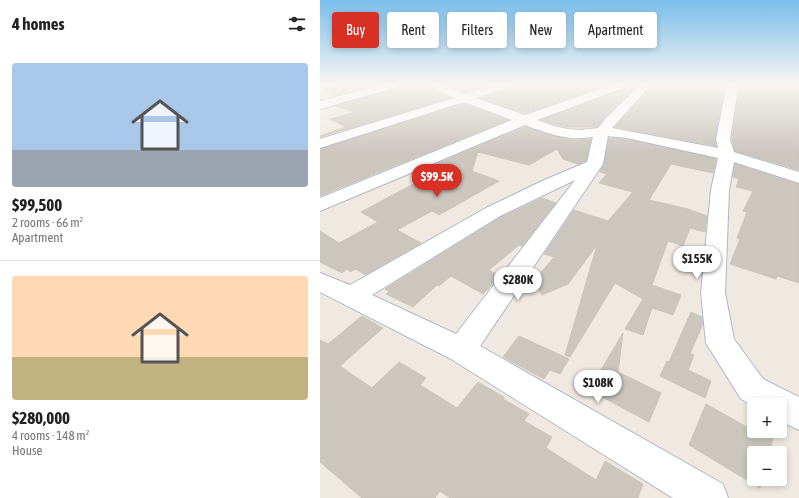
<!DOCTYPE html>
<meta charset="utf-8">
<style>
:root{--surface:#fff;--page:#f2f2f2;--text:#222;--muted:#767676;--line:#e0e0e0;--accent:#d93025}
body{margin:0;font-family:"Asap Condensed",sans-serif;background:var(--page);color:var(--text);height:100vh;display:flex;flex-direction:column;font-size:15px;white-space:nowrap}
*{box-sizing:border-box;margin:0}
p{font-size:13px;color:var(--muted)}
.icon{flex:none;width:22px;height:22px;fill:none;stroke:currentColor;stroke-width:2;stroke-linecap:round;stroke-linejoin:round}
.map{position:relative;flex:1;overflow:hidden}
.panel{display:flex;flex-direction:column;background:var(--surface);width:320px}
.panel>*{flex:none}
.banner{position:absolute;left:12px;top:12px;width:380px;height:36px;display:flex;gap:8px}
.controls{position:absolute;left:427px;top:398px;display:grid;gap:8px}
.controls a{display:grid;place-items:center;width:40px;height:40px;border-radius:4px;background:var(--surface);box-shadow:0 2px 6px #0003;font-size:20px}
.price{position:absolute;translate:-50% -34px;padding:0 9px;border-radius:14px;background:#fff;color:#222;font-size:13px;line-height:26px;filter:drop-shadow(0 1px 2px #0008)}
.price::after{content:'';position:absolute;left:50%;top:24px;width:12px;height:9px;margin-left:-6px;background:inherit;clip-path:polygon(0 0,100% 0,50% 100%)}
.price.selected{background:var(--accent);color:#fff}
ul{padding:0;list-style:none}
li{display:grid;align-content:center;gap:8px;height:212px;padding:0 12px}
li+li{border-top:1px solid var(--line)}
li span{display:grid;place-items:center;height:124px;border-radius:4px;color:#555}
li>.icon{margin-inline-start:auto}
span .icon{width:72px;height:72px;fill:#fffc;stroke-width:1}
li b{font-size:17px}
h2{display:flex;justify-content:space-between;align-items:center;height:48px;padding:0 12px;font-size:17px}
.tag{padding:0 14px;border-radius:4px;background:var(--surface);box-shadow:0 2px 6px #0003;font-size:14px;line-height:36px}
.tag.selected{background:var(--accent);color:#fff}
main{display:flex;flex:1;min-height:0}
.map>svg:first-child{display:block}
.building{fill:#cbc7bf;stroke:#cbc5ba}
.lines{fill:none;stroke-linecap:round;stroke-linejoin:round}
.minor-casing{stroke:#b4b7c1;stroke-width:2}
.minor{fill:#fff;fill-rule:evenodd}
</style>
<main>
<section class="panel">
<h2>4 homes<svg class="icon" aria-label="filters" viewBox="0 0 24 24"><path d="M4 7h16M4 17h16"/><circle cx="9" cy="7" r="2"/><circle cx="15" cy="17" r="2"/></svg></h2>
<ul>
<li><span style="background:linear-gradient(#a9c7e8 70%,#9aa5b1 0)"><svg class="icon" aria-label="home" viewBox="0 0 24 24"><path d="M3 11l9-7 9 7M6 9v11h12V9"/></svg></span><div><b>$99,500</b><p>2 rooms · 66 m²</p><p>Apartment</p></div></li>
<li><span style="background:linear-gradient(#ffd9b3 65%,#c2b280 0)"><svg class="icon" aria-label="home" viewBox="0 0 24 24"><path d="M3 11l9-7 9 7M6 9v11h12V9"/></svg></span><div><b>$280,000</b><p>4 rooms · 148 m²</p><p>House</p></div></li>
</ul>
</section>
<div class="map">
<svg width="479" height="498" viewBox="0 0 479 498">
<rect width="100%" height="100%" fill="#efe9e1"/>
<path class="building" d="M16 84H61L17 95 4 90 14 87Z
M83 84H105L106 87 130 98 0 137V136L26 127 10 119 35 112 16 106 81 87Z
M123 84H176L145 92Z
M196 84H291L205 113 161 98 194 87Z
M311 84H319L286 116 277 127H247L221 120 310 87Z
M334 84H404V89L395 139 396 146 295 127Z
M417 84 457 88 459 84H479V170L415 151 412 139 419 89Z
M144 104 188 120 0 196V149Z
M205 127 238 137 255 140 271 139 266 161 258 164 243 159 237 149 209 165 158 152 152 171 179 181 119 215 112 211 77 230 101 243 45 275 36 269 30 272 27 269 22 273 0 262V231L19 243 58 222 41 212 99 181 95 173Z
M289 138 307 139 396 159 393 173 351 164 329 200 368 209 387 216 385 232 370 228 363 246 348 241 332 285 361 295 353 315 332 308 323 335 305 329 323 299 295 283 250 357 245 355 277 245 248 284 222 295 214 281 234 257 224 254 254 210 288 221 313 192 279 183 287 174 280 172 284 164Z
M415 164 479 184V283L457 276 456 279 410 264 420 239 417 238 427 212 423 211 433 191 416 187 419 179 413 177Z
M222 198 236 203 202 246 199 245 169 270 179 276 169 288 163 294 131 276 119 286 117 285 93 307 66 294 69 292 65 289 181 217Z
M371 312 382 317 383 324 370 354 374 355 368 370 391 381 385 398 340 376 347 361 349 362Z
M42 316 63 328 20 366 52 388 79 362 106 378 100 385 137 408 158 382 184 397 183 399 209 414 204 421 232 437 226 448 276 480 285 461 323 484 318 498H130L120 491 115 498H42L0 462V340L8 344Z
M303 333 298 372 341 393 329 422 269 390Z
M199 336 249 359 240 374 230 370 224 379 183 357Z
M386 404 434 431H455L449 453H434V479H442L440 488 369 445Z"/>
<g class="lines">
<defs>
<path id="minor" d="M0 84H15L14 86 0 89Z
M66 84H82L81 86 0 109V101Z
M106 84H120L145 94 180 84H195L194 86 156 98 205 115 295 84H310L309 86 217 120C243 129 251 132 278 128L287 117 321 84H332L292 128 398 148 396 139 406 89 405 84H415L418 89 410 139 414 152 479 172V183L414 162 409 190 405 293 414 339 443 379 479 397V430L460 421V405H434V407L421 399 386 343 381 293 391 190 398 158 307 138 288 136 283 164 160 346 403 484 408 498H353L131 359 0 292V273L30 285 166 208 222 181 267 162 273 137C247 141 229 134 205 125L0 211V198L192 120 144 102 0 148V139L134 98 107 86ZM255 180 136 334 52 295 180 216Z"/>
</defs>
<use href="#minor" class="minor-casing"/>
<use href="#minor" class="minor"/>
</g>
<linearGradient id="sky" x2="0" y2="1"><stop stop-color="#7abfeb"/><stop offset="0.55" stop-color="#f8f5f2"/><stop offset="1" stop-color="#f8f5f2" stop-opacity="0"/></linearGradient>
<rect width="479" height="153" fill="url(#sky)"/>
</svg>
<div class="controls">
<a>+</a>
<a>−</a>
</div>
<b class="price selected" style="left:117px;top:198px">$99.5K</b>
<b class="price" style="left:377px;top:280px">$155K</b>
<b class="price" style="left:198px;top:301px">$280K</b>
<b class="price" style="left:278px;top:404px">$108K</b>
<div class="banner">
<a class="tag selected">Buy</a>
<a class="tag">Rent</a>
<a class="tag">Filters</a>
<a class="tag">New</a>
<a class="tag">Apartment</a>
</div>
</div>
</main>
